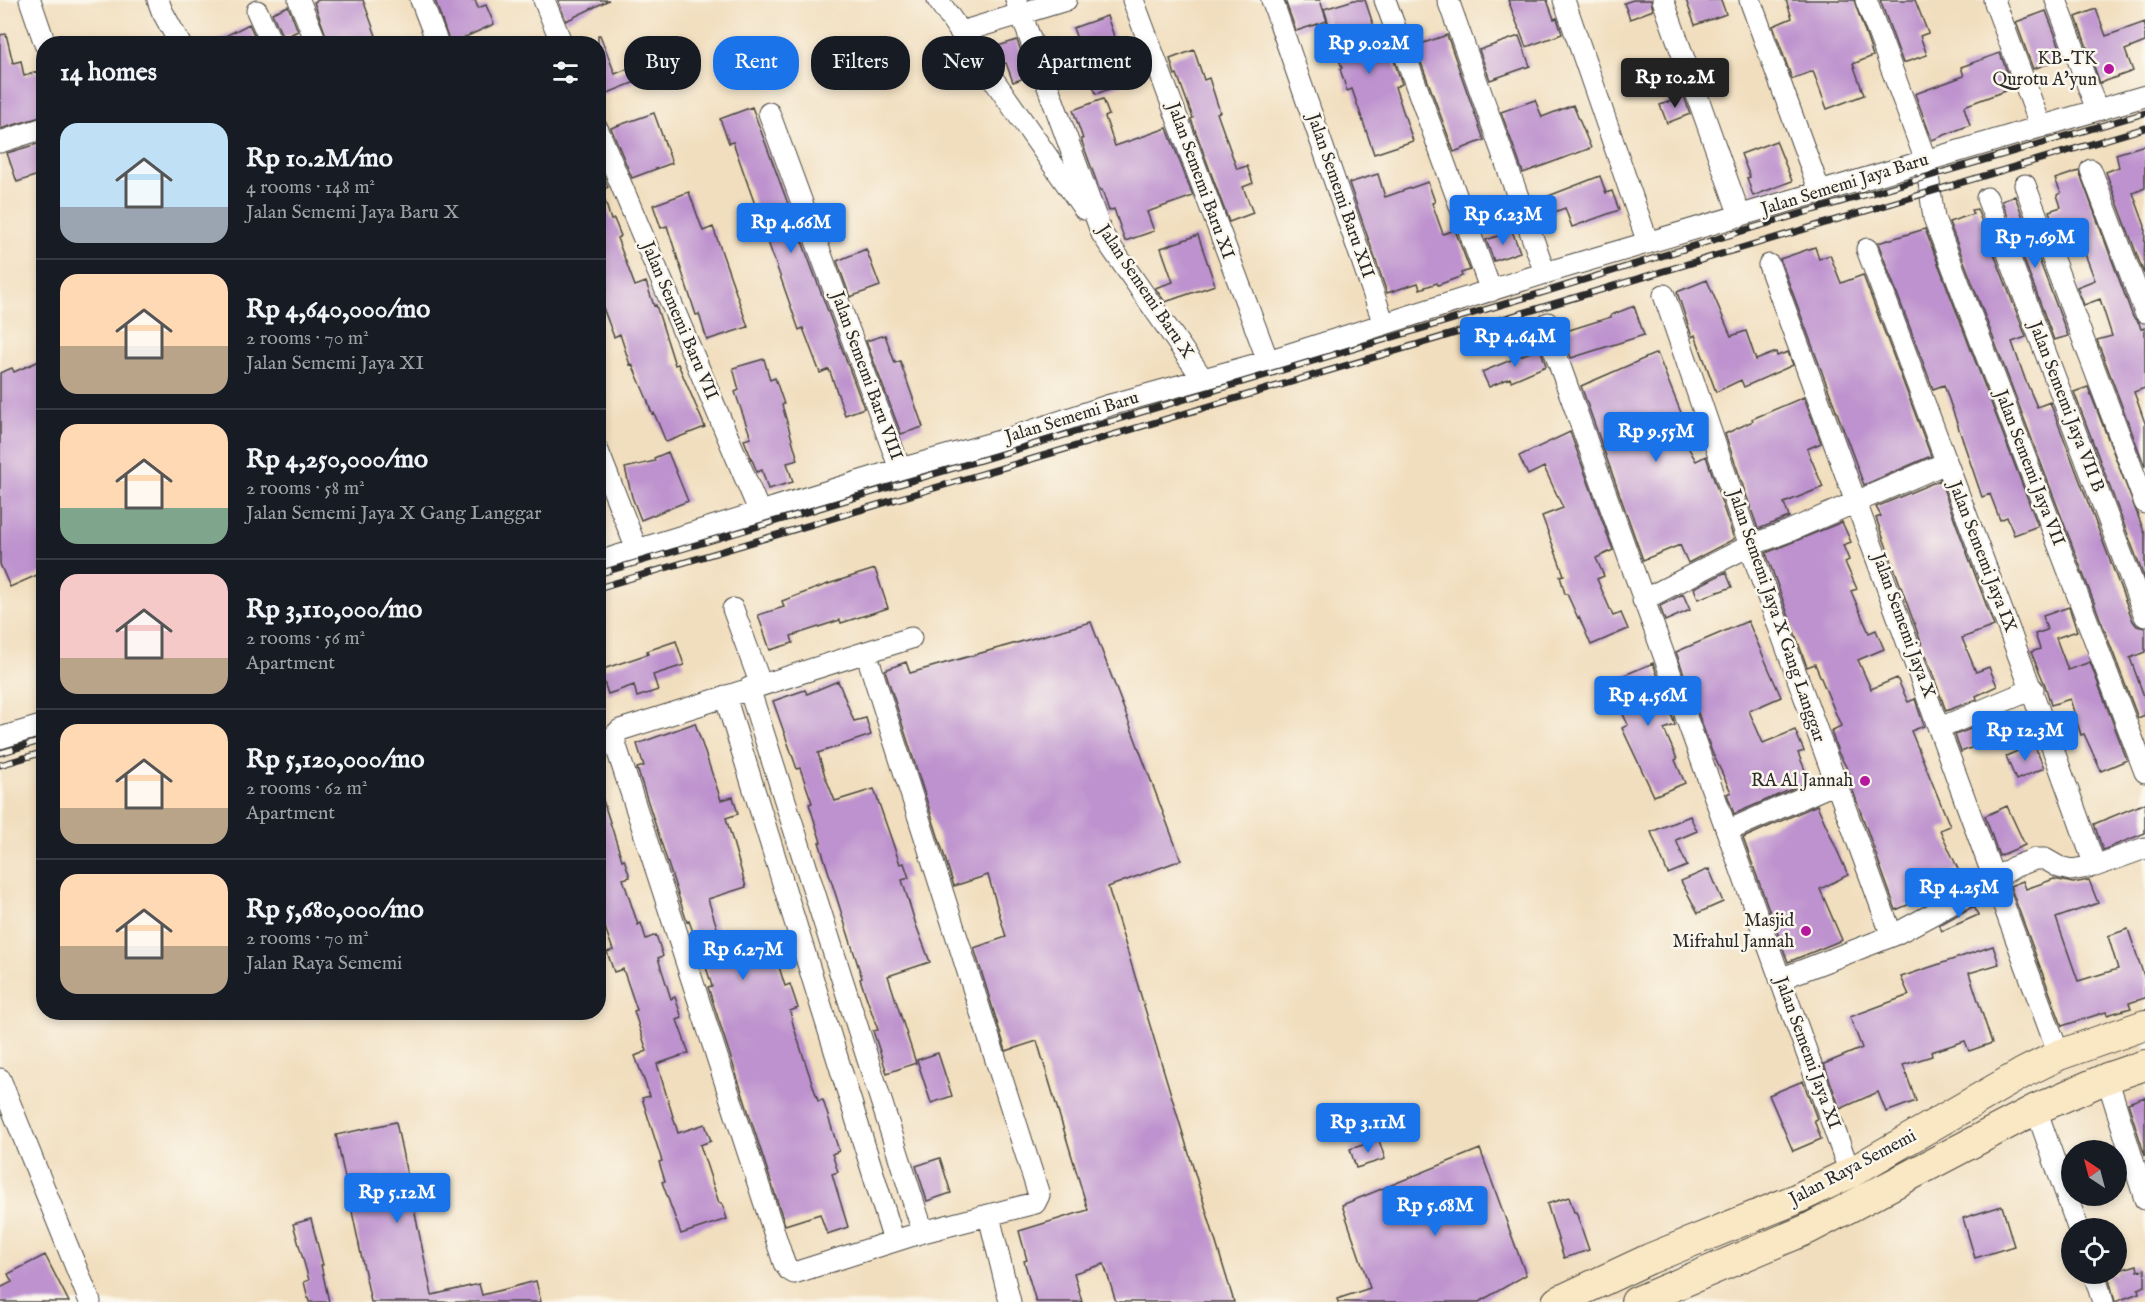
<!DOCTYPE html>
<meta charset="utf-8">
<style>
:root{--surface:#171b24;--page:#20242c;--text:#f1f3f6;--muted:#9ea1a6;--line:#363941;--accent:#1a73e8}
body{margin:0;font-family:"IM FELL English",serif;background:var(--page);color:var(--text);height:100vh;display:flex;flex-direction:column;font-size:22px;white-space:nowrap}
*{box-sizing:border-box;margin:0}
p{font-size:20px;color:var(--muted)}
.icon{flex:none;width:33px;height:33px;fill:none;stroke:currentColor;stroke-width:2;stroke-linecap:round;stroke-linejoin:round}
.map{position:relative;flex:1;overflow:hidden}
.side{position:absolute;left:36px;top:36px;width:570px;height:984px;display:flex;flex-direction:column;background:var(--surface);border-radius:24px;box-shadow:0 3px 9px #0003}
.side>*{flex:none}
.guide{position:absolute;left:624px;top:36px;width:570px;height:54px;display:flex;gap:12px}
.needle{width:39px;rotate:324deg}
.controls{position:absolute;left:2061px;top:1140px;display:grid;gap:12px}
.controls a{display:grid;place-items:center;width:66px;height:66px;border-radius:50%;background:var(--surface);box-shadow:0 3px 9px #0003;font-size:30px}
.price{position:absolute;translate:-50% -51px;padding:0 14px;border-radius:6px;background:var(--accent);color:#fff;font-size:20px;line-height:39px;filter:drop-shadow(0 2px 3px #0008)}
.price::after{content:'';position:absolute;left:50%;top:36px;width:18px;height:14px;margin-left:-9px;background:inherit;clip-path:polygon(0 0,100% 0,50% 100%)}
.price.on{background:#222;color:#fff}
ul{padding:0;list-style:none}
li{display:flex;align-items:center;gap:18px;height:150px;padding:0 24px}
li+li{border-top:2px solid var(--line)}
li span{display:grid;place-items:center;flex:none;width:168px;height:120px;border-radius:18px;color:#555}
li>.icon{margin-inline-start:auto}
span .icon{width:72px;height:72px;fill:#fffc;stroke-width:1}
li b{font-size:26px}
h2{display:flex;justify-content:space-between;align-items:center;height:72px;padding:0 24px;font-size:26px}
.pill{padding:0 21px;border-radius:24px;background:var(--surface);box-shadow:0 3px 9px #0003;font-size:21px;line-height:54px}
.pill.on{background:var(--accent);color:#fff}
.map>svg:first-child{display:block}
.building{fill:#bd92ce}
.lines{fill:none;stroke-linecap:round;stroke-linejoin:round}
.street-casing{stroke:#494641;stroke-width:23}
.secondary-casing{stroke:#494641;stroke-width:32}
.street{stroke:#fff;stroke-width:21}
.secondary{stroke:#fae7c3;stroke-width:30}
.rail-casing{stroke:#2b2b2b;stroke-width:7}
.rail{stroke:#fbf7ec;stroke-width:4.5;stroke-dasharray:14;stroke-linecap:butt}
.poi-dot{fill:#b5179e;stroke:#fbf7ec;stroke-width:2}
.labels{text-anchor:middle;dominant-baseline:central;stroke-width:5;stroke-linejoin:round;paint-order:stroke}
.poi-label{font-size:18px;fill:#2b2b2b;stroke:#fbf7ec;text-anchor:end}
.street-label{font-size:18px;fill:#2b2b2b;stroke:#fbf7ec}
</style>
<div class="map">
<svg width="2145" height="1302" viewBox="0 0 2145 1302">
<rect width="100%" height="100%" fill="#fbf7ec"/>
<filter id="ink" filterUnits="userSpaceOnUse"><feTurbulence type="fractalNoise" baseFrequency=".0167" numOctaves="2"/><feDisplacementMap in="SourceGraphic" scale="12" xChannelSelector="R" yChannelSelector="G"/><feConvolveMatrix kernelMatrix="1 2 1 2 8 2 1 2 1" color-interpolation-filters="sRGB"/></filter>
<filter id="wash" filterUnits="userSpaceOnUse"><feTurbulence type="fractalNoise" baseFrequency=".008" numOctaves="4" result="noise"/><feDisplacementMap in="SourceGraphic" scale="24" xChannelSelector="R" yChannelSelector="G"/><feGaussianBlur stdDeviation="1.35" result="paint"/><feColorMatrix in="noise" values="0 0 0 0 0 0 0 0 0 0 0 0 0 0 0 0 0 1.4 0 .05"/><feComposite in="paint" operator="in"/></filter>
<g filter="url(#wash)">
<rect width="100%" height="100%" fill="#f1debe"/>
<g id="blocks">
<path class="building" d="M319 0H363L379 44H329L314 2Z
M435 0H475L478 8 486 5 494 24 450 44Z
M558 0H609L566 21Z
M1285 0H1320L1327 21 1296 31Z
M1354 0H1365L1383 54 1387 52 1389 56 1392 55 1402 84 1395 87 1413 141 1374 154 1352 89 1347 91 1340 69 1342 68 1336 50H1337L1324 9Z
M1508 0H1547L1554 19 1557 18 1562 34 1526 47Z
M1633 0H1651L1653 10 1630 19 1624 3Z
M1686 0H1721L1726 14 1695 25Z
M1786 0H1854L1873 56 1853 64 1864 95 1827 109 1813 71 1792 79 1773 26 1792 18Z
M1880 0H1915L1928 33 1920 36 1927 55 1903 63Z
M288 6 298 31 283 38 272 13Z
M2096 9 2106 36 2145 22V42L2125 50 2133 71 2100 83 2076 17Z
M2046 11 2064 58 2033 69 2016 22Z
M1107 16 1119 51 1135 45 1146 75 1096 94 1084 62 1056 72 1051 57 1080 47 1073 28Z
M249 24 256 39 246 44H210Z
M6 34 13 63 21 61 24 76 44 70V116L0 129V35Z
M598 35H600L615 74 639 64 645 78 598 97Z
M1447 35 1484 140 1454 152 1415 46Z
M1519 36 1530 66 1490 80 1479 50Z
M1017 40 1030 76 1013 82 1006 63 1002 64 995 47Z
M1194 50 1204 80 1209 78 1220 112 1217 113 1237 169 1247 166 1253 183 1243 187 1253 213 1229 222 1191 119 1193 118 1177 74 1175 75 1170 59Z
M2000 53 2013 88 1967 105 1964 107 1970 125 1932 140 1915 94 1964 76 1961 67Z
M1684 96 1690 114 1667 123 1660 105Z
M1103 99 1109 115 1105 117 1115 146 1167 128 1193 196 1147 212 1154 231 1125 241 1114 209 1109 211 1102 190 1100 191 1081 139H1083L1073 110Z
M1535 100 1542 117 1573 105 1591 148 1523 173 1501 112Z
M752 107 864 408 845 415 829 369 820 373 803 328 799 330 733 142 729 143 720 119Z
M654 113 672 163 632 178 611 128Z
M1776 141 1792 181 1753 196 1747 178 1750 177 1741 154Z
M44 142V173L17 182 7 153Z
M2145 145V188L2133 193 2145 226 2144 274 2106 172 2119 167 2116 154Z
M598 164 608 187 599 191H602L611 220 614 219 621 236 617 238 635 286 646 282 654 306 656 305 675 365 678 364 705 427 666 442 654 413 652 414 647 399 632 364 630 365 620 334 614 337 598 294Z
M2079 171 2133 317 2139 323 2141 329 2145 328V388L2134 392 2145 423V467L2097 340 2112 336 2100 299 2084 305 2077 287 2095 280 2080 241 2062 248 2049 211 2061 207 2057 195 2061 193 2055 179Z
M1378 174 1385 197 1428 182 1435 202 1432 203 1443 234 1455 230 1470 270 1461 273 1462 276 1438 285 1437 283 1420 289 1418 283 1387 293 1349 183Z
M1600 176 1606 193 1612 191 1619 210 1572 227 1565 208 1539 218 1533 202Z
M689 192 703 231 713 227 748 327 707 340 699 314 696 315 667 226 661 228 653 205Z
M2015 196 2068 336 2054 340 2002 201Z
M1977 209 2026 337 2012 342 2025 379 2037 407 2050 402 2133 621 2137 626 2145 628V652L2130 658 2145 699V715L2138 718 1949 222 1973 214 1971 210Z
M828 214 833 228 826 231 821 217Z
M1925 229 2038 526 2014 535 2007 517 2000 520 1990 494 1982 497 1944 385 1933 389 1878 243Z
M1512 231 1520 252 1494 261 1486 240Z
M1198 235 1215 285 1165 302 1155 288 1173 282 1161 248Z
M1815 247 1819 259 1830 255 1841 283 1863 275 1931 456 1864 485 1780 259Z
M866 249 880 286 850 297 837 261Z
M1707 280 1731 336 1746 331 1756 360 1776 352 1777 356 1788 352 1793 365 1744 387 1741 380 1716 392 1695 335 1692 337 1677 292Z
M1634 306 1644 335 1571 358 1563 332 1611 317V315Z
M885 335 895 363 900 361 923 427 901 434 866 341Z
M1540 348 1546 366 1511 381 1510 378 1489 387 1482 372Z
M1657 353 1684 420 1675 424 1696 461 1706 456 1734 539 1688 563 1680 545 1643 560 1581 386Z
M44 359V572L10 587 0 564V373L12 368 14 372Z
M764 359 770 380 775 378 784 404 782 405 798 460 787 463 793 482 768 489 762 470 757 472 744 440 751 438 735 392 739 390 733 368Z
M2088 387 2145 534V580L2074 392Z
M1804 397 1821 443 1807 449 1823 487 1784 503 1789 517 1758 529 1725 434 1753 421 1752 419Z
M1570 432 1613 550 1596 558 1604 576 1597 579 1613 616 1621 613 1628 629 1591 645 1579 617 1578 618 1567 594H1565L1560 576 1564 575 1542 516 1563 508 1544 467 1528 475 1519 456Z
M668 452 688 501 641 520 632 497 625 468 655 461 654 458Z
M1940 480 1994 626 1962 638 1976 672 1989 667 1997 686 1976 696 1977 699 1946 711 1876 518 1881 516 1876 507Z
M1842 522 1851 542 1843 545 1849 560 1845 562 1857 589 1851 591 1869 633 1876 630 1884 649 1858 660 1871 689 1897 678 1908 702 1915 699 1924 726 1911 731 1950 826 1940 830 1958 869 1923 884 1928 896 1896 910 1848 777 1851 776 1838 752 1831 731 1841 726 1815 664 1807 667 1766 553Z
M875 569 888 608 841 623 840 620 791 636 793 643 770 650 758 615 784 607 782 601 828 584Z
M1726 572 1732 587 1698 599 1694 588Z
M1683 594 1690 610 1665 621 1660 606Z
M2069 607 2077 631 2056 638 2068 670 2090 662 2127 760 2101 771 2084 734 2081 735 2070 699 2051 705 2045 685 2031 652 2040 649 2035 634 2047 630 2043 616Z
M1748 621 1781 697 1749 711 1763 743 1795 730 1804 751 1798 753 1807 775 1805 776 1808 782 1734 814 1727 794 1731 792 1712 752 1676 652Z
M1091 622 1181 860 1108 887 1234 1302H1116L1104 1264 1074 1273 1082 1302H1036L1024 1261 1027 1260 1019 1231 1088 1210 1037 1041 1006 1051 974 948 1006 937 988 875 954 886 885 670 906 662 910 673Z
M676 641 684 665 653 675 658 690 637 697 634 685 608 694 600 670 648 654 647 651Z
M1653 663 1675 725 1664 729 1677 759 1675 760 1685 783 1654 796 1622 728 1628 725 1608 682Z
M838 681 854 721 866 718 871 735 818 753 825 776 835 801 874 789 900 864 904 863 909 878 902 880 916 925 930 962 888 976 916 1063 887 1073 873 1031 878 1030 860 979 862 978 819 842H821L809 804 812 803 800 768 797 769 773 701 805 690 807 694Z
M1988 722 1995 738 1961 752 1955 735Z
M695 723 721 800 733 797 738 814 726 818 746 887 708 899 724 950 769 935 785 986 790 984 798 1008 790 1011 794 1028 818 1101 823 1100 839 1151 832 1154 838 1172 832 1174 848 1227 827 1234 820 1214 785 1225 708 987 712 986 698 942 697 943 689 921 687 922 637 768 644 766 637 744Z
M2034 744 2044 768 2016 780 2006 756Z
M602 797 622 860 624 859 630 877 623 879 638 925 641 923 646 939 656 935 663 956 658 958 671 999 675 997 682 1018 677 1020 689 1053 657 1064 678 1133 705 1124 711 1141 700 1145 719 1203H722L727 1219 681 1234 662 1182 665 1181 659 1162 662 1161 642 1098 650 1096 635 1056 647 1051 634 1011 637 1010 623 969 614 972 607 952 613 950 598 908V798Z
M2145 803V833L2103 850 2094 824Z
M1817 805 1848 875 1820 889 1842 940 1788 962 1743 838Z
M2007 806 2025 845 1999 856 1985 816Z
M1690 816 1697 831 1676 840 1687 866 1668 874 1651 832Z
M1709 869 1723 902 1698 913 1681 881Z
M2054 879 2073 883 2089 880 2098 903 2056 918 2078 981 2118 969 2108 936 2128 929 2145 979V998L2129 1003 2131 1008 2107 1015 2106 1012 2062 1026 2010 886 2023 881 2026 889Z
M1974 906 1978 915 1942 931 1939 925Z
M1993 946 1999 964 1969 973 1992 1043 1969 1051 1965 1041 1931 1052 1932 1056 1903 1065 1916 1101 1886 1112 1878 1092 1840 1109 1824 1064 1862 1048 1850 1017 1909 995 1901 977Z
M938 1053 952 1096 931 1103 917 1060Z
M1803 1081 1817 1119 1814 1120 1821 1139 1793 1151 1769 1095Z
M2145 1097V1156L2128 1103Z
M396 1122 432 1295 479 1284 482 1295 536 1281 541 1302H371L336 1135Z
M1379 1140 1385 1159 1356 1168 1350 1149Z
M1480 1149 1526 1275 1479 1302H1338L1337 1299 1370 1288 1342 1205Z
M940 1158 951 1193 927 1201 916 1166Z
M1569 1197 1574 1212H1576L1589 1250 1564 1258 1547 1204Z
M2002 1206 2014 1246 1975 1258 1963 1218Z
M311 1219 323 1265H321L329 1302H309L304 1282 309 1280 293 1224Z
M45 1255 69 1302H0V1288L12 1282 8 1274Z
M2137 1265 2138 1271 2145 1269V1286L2138 1289 2139 1293 2115 1302 2108 1275 2116 1274V1271Z"/>
</g>
</g>
<g filter="url(#ink)">
<use href="#blocks" fill-opacity="0" stroke="#494641" stroke-width="1.5"/>
<g class="lines">
<defs>
<path id="street" d="M30 0 45 44
M158 0 162 11 180 44
M299 0 317 44
M421 0 438 44
M544 0 562 44
M938 0 1084 209
M1016 0 1102 234 1203 379
M1133 0 1268 361
M1272 0 1384 324
M1385 0 1491 291
M1448 0 1545 273
M1564 0 1648 243
M1663 0 1740 216
M1750 0 1820 192
M1866 0 1926 161 1934 218 2145 772
M1994 0 2041 127
M2056 0 2097 110
M257 11 272 44
M961 32 1066 0
M769 113 900 469
M598 130 760 513
M0 142 44 128
M2091 170 2145 312
M2025 185 2145 503
M1987 198 2145 616
M1867 249C1943 455 2022 659 2095 866
M1769 265C1867 527 1961 792 2059 1055
M1664 295 1760 575 1892 936
M1548 323 1552 344 1850 1173
M598 451 637 550
M598 562 900 469 1010 438 1110 405 1268 361 1545 273 2145 96
M1643 600 1751 545 1789 531 1946 463
M733 609 761 685
M866 652 1039 1195 1035 1203 923 1232 794 1273 789 1270 784 1263 615 743 614 736 620 730 911 638
M749 688 923 1232
M725 696 894 1241
M1940 728 2033 689
M0 738 44 725
M1727 831 1836 783
M1780 979 1892 936 1970 894 2014 867 2035 859H2045L2059 867 2071 870 2095 866 2145 848
M2107 1078 2145 1199
M0 1079 90 1302
M2036 1109 2078 1228
M989 1216 1010 1302
M2094 1274 2103 1302"/>
<path id="secondary" d="M1557 1302 1649 1259 1794 1200 1850 1173 2023 1073 2059 1055 2145 1025
M1636 1302 1808 1229 2036 1109 2107 1078 2145 1065"/>
</defs>
<use href="#street" class="street-casing"/>
<use href="#secondary" class="secondary-casing"/>
<use href="#street" class="street"/>
<use href="#secondary" class="secondary"/>
<defs>
<path id="rail" d="M598 574 1548 291 1752 228 2145 113
M598 588 2145 128
M0 753 44 740
M0 765 44 752"/>
</defs>
<use href="#rail" class="rail-casing"/>
<use href="#rail" class="rail"/>
</g>
</g>
<g class="poi-dot">
<circle cx="2109" cy="69" r="6"/>
<circle cx="1865" cy="781" r="6"/>
<circle cx="1806" cy="931" r="6"/>
</g>
<g class="labels">
<g class="poi-label">
<text x="2097" y="59">KB-TK<tspan x="2097" dy="21">Qurotu A'yun</tspan></text>
<text x="1853" y="781">RA Al Jannah</text>
<text x="1794" y="921">Masjid<tspan x="1794" dy="21">Mifrahul Jannah</tspan></text>
</g>
<g class="street-label">
<text transform="translate(1200 181) rotate(70)">Jalan Sememi Baru XI</text>
<text transform="translate(1845 185) rotate(-17)">Jalan Sememi Jaya Baru</text>
<text transform="translate(1340 196) rotate(71)">Jalan Sememi Baru XII</text>
<text transform="translate(1145 292) rotate(56)">Jalan Sememi Baru X</text>
<text transform="translate(679 321) rotate(67)">Jalan Sememi Baru VII</text>
<text transform="translate(866 376) rotate(70)">Jalan Sememi Baru VIII</text>
<text transform="translate(2066 407) rotate(69)">Jalan Sememi Jaya VII B</text>
<text transform="translate(1072 418) rotate(-17)">Jalan Sememi Baru</text>
<text transform="translate(2029 468) rotate(69)">Jalan Sememi Jaya VII</text>
<text transform="translate(1982 557) rotate(69)">Jalan Sememi Jaya IX</text>
<text transform="translate(1776 616) rotate(71)">Jalan Sememi Jaya X Gang Langgar</text>
<text transform="translate(1903 626) rotate(70)">Jalan Sememi Jaya X</text>
<text transform="translate(1807 1053) rotate(70)">Jalan Sememi Jaya XI</text>
<text transform="translate(1853 1168) rotate(-28)">Jalan Raya Sememi</text>
</g>
</g>
</svg>
<div class="controls">
<a><svg class="needle" viewBox="-14 -14 28 28"><path d="M0-13l5 13h-10z" fill="#e53935"/><path d="M0 13l5-13h-10z" fill="#9ea1a6"/></svg></a>
<a><svg class="icon" aria-label="locate" viewBox="0 0 24 24"><circle cx="12" cy="12" r="6"/><path d="M12 2v4M12 18v4M2 12h4M18 12h4"/></svg></a>
</div>
<b class="price" style="left:1369px;top:75px">Rp 9.02M</b>
<b class="price on" style="left:1675px;top:109px">Rp 10.2M</b>
<b class="price" style="left:1503px;top:246px">Rp 6.23M</b>
<b class="price" style="left:791px;top:254px">Rp 4.66M</b>
<b class="price" style="left:2035px;top:269px">Rp 7.69M</b>
<b class="price" style="left:1515px;top:368px">Rp 4.64M</b>
<b class="price" style="left:1656px;top:463px">Rp 9.55M</b>
<b class="price" style="left:1648px;top:727px">Rp 4.56M</b>
<b class="price" style="left:2025px;top:762px">Rp 12.3M</b>
<b class="price" style="left:1959px;top:919px">Rp 4.25M</b>
<b class="price" style="left:743px;top:981px">Rp 6.27M</b>
<b class="price" style="left:1368px;top:1154px">Rp 3.11M</b>
<b class="price" style="left:397px;top:1224px">Rp 5.12M</b>
<b class="price" style="left:1435px;top:1237px">Rp 5.68M</b>
<div class="guide">
<a class="pill">Buy</a>
<a class="pill on">Rent</a>
<a class="pill">Filters</a>
<a class="pill">New</a>
<a class="pill">Apartment</a>
</div>
<section class="side">
<h2>14 homes<svg class="icon" aria-label="filters" viewBox="0 0 24 24"><path d="M4 7h16M4 17h16"/><circle cx="9" cy="7" r="2"/><circle cx="15" cy="17" r="2"/></svg></h2>
<ul>
<li><span style="background:linear-gradient(#bfe0f5 70%,#9aa5b1 0)"><svg class="icon" aria-label="home" viewBox="0 0 24 24"><path d="M3 11l9-7 9 7M6 9v11h12V9"/></svg></span><div><b>Rp 10.2M/mo</b><p>4 rooms · 148 m²</p><p>Jalan Sememi Jaya Baru X</p></div></li>
<li><span style="background:linear-gradient(#ffd9b3 60%,#b9a48a 0)"><svg class="icon" aria-label="home" viewBox="0 0 24 24"><path d="M3 11l9-7 9 7M6 9v11h12V9"/></svg></span><div><b>Rp 4,640,000/mo</b><p>2 rooms · 70 m²</p><p>Jalan Sememi Jaya XI</p></div></li>
<li><span style="background:linear-gradient(#ffd9b3 70%,#7fa58c 0)"><svg class="icon" aria-label="home" viewBox="0 0 24 24"><path d="M3 11l9-7 9 7M6 9v11h12V9"/></svg></span><div><b>Rp 4,250,000/mo</b><p>2 rooms · 58 m²</p><p>Jalan Sememi Jaya X Gang Langgar</p></div></li>
<li><span style="background:linear-gradient(#f6c9c9 70%,#b9a48a 0)"><svg class="icon" aria-label="home" viewBox="0 0 24 24"><path d="M3 11l9-7 9 7M6 9v11h12V9"/></svg></span><div><b>Rp 3,110,000/mo</b><p>2 rooms · 56 m²</p><p>Apartment</p></div></li>
<li><span style="background:linear-gradient(#ffd9b3 70%,#b9a48a 0)"><svg class="icon" aria-label="home" viewBox="0 0 24 24"><path d="M3 11l9-7 9 7M6 9v11h12V9"/></svg></span><div><b>Rp 5,120,000/mo</b><p>2 rooms · 62 m²</p><p>Apartment</p></div></li>
<li><span style="background:linear-gradient(#ffd9b3 60%,#b9a48a 0)"><svg class="icon" aria-label="home" viewBox="0 0 24 24"><path d="M3 11l9-7 9 7M6 9v11h12V9"/></svg></span><div><b>Rp 5,680,000/mo</b><p>2 rooms · 70 m²</p><p>Jalan Raya Sememi</p></div></li>
</ul>
</section>
</div>
